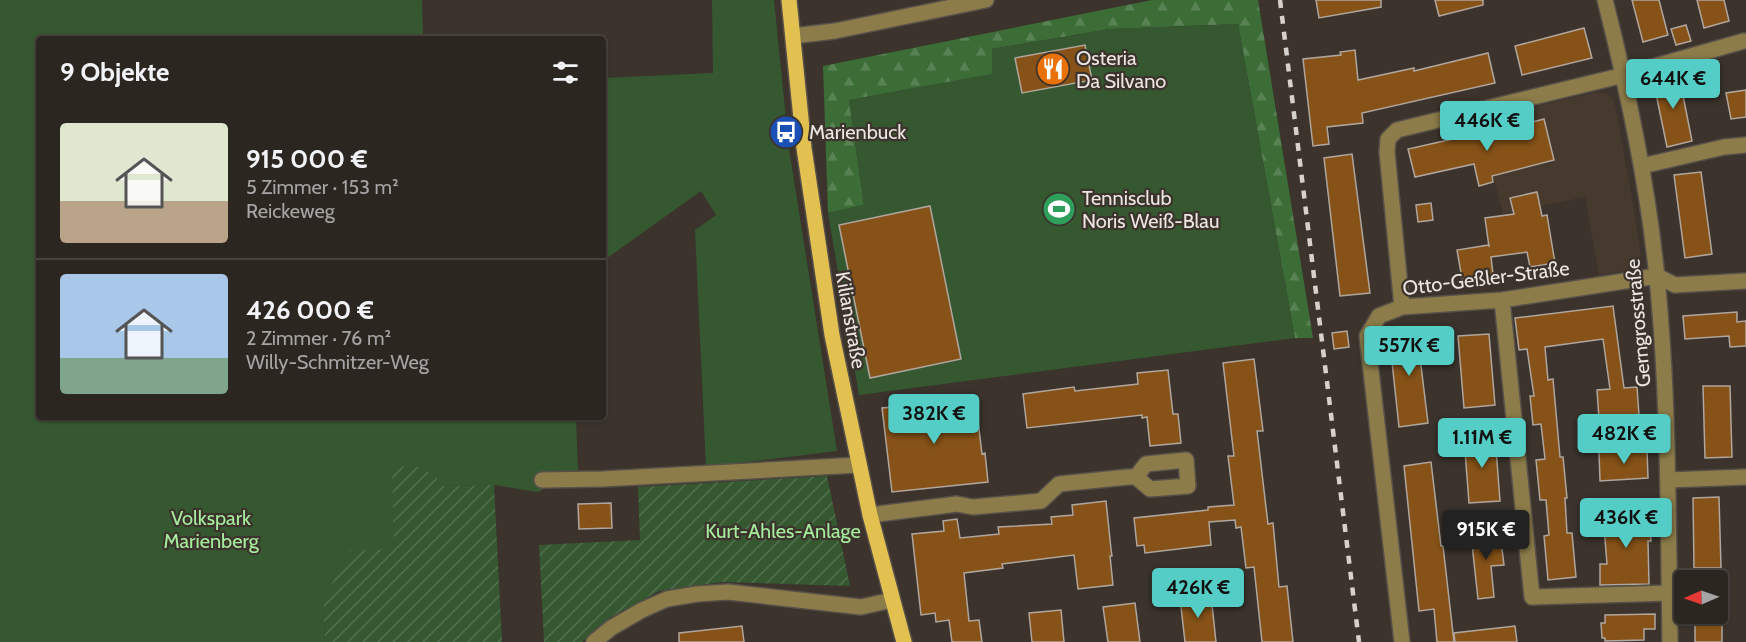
<!DOCTYPE html>
<html lang="de">
<meta charset="utf-8">
<style>
:root{--surface:#2c2621;--page:#38322e;--text:#f1f3f6;--muted:#a6a5a5;--line:#48433f;--accent:#54cdc6}
body{margin:0;font-family:Cabin,sans-serif;background:var(--page);color:var(--text);height:100vh;display:flex;flex-direction:column;font-size:22px;white-space:nowrap}
*{box-sizing:border-box;margin:0}
p{font-size:20px;color:var(--muted)}
.icon{flex:none;width:33px;height:33px;fill:none;stroke:currentColor;stroke-width:2;stroke-linecap:round;stroke-linejoin:round}
.map{position:relative;flex:1;overflow:hidden}
.panel{position:absolute;left:36px;top:36px;width:570px;height:384px;display:flex;flex-direction:column;background:var(--surface);border-radius:6px;box-shadow:0 2px 4px #0004,0 0 0 2px var(--line)}
.panel>*{flex:none}
.needle{width:39px;rotate:268deg}
.tools{position:absolute;left:1674px;top:570px;display:grid;gap:12px}
.tools a{display:grid;place-items:center;width:54px;height:54px;border-radius:6px;background:var(--surface);box-shadow:0 2px 4px #0004,0 0 0 2px var(--line);font-size:30px}
.price{position:absolute;translate:-50% -51px;padding:0 14px;border-radius:6px;background:var(--accent);color:#111;font-size:20px;line-height:39px;filter:drop-shadow(0 2px 3px #0008)}
.price::after{content:'';position:absolute;left:50%;top:36px;width:18px;height:14px;margin-left:-9px;background:inherit;clip-path:polygon(0 0,100% 0,50% 100%)}
.price.selected{background:#222;color:#fff}
ul{padding:0;list-style:none}
li{display:flex;align-items:center;gap:18px;height:150px;padding:0 24px}
li+li{border-top:2px solid var(--line)}
li span{display:grid;place-items:center;flex:none;width:168px;height:120px;border-radius:6px;color:#555}
li>.icon{margin-inline-start:auto}
span .icon{width:72px;height:72px;fill:#fffc;stroke-width:1}
li b{font-size:26px}
h2{display:flex;justify-content:space-between;align-items:center;height:72px;padding:0 24px;font-size:26px}
.map>svg:first-child{display:block}
.built{fill:#46392d}
.forest{fill:url(#forest-firs)}
.park{fill:#355831}
.garden{fill:url(#garden-furrows)}
.building{fill:#865217;stroke:#b0a69e;stroke-width:1.5}
.lines{fill:none;stroke-linecap:round;stroke-linejoin:round}
.minor-casing{stroke:#575049;stroke-width:18}
.major-casing{stroke:#575049;stroke-width:18}
.minor{stroke:#8c7c49;stroke-width:15}
.major{stroke:#e3c151;stroke-width:15}
.rail{stroke:#d7d1cd;stroke-width:4.5;stroke-dasharray:8 8;stroke-linecap:butt}
.labels{text-anchor:middle;dominant-baseline:central;stroke-width:4.5;stroke-linejoin:round;paint-order:stroke}
.poi-label{font-size:20px;fill:#ece6e2;stroke:#3b332c;text-anchor:start}
.street-label{font-size:20px;fill:#ece6e2;stroke:#3b332c}
.park-label{font-size:20px;fill:#a6ed9d;stroke:#3b332c}
</style>
<div class="map">
<svg width="1746" height="642" viewBox="0 0 1746 642">
<defs>
<pattern id="forest-firs" width="22" height="20" patternUnits="userSpaceOnUse" patternTransform="scale(1.5)"><rect width="22" height="20" fill="#3c6d37"/><path d="M5 1l3.5 6h-7zM16 11l3.5 6h-7z" fill="#588254"/></pattern>
<pattern id="garden-furrows" width="10" height="10" patternUnits="userSpaceOnUse" patternTransform="scale(1.5)"><rect width="10" height="10" fill="#355831"/><path d="M-1 1l2-2M0 10L10 0M9 11l2-2" fill="none" stroke="#52704f"/></pattern>
</defs>
<rect width="100%" height="100%" fill="#3b332c"/>
<path class="built" d="M1597 92 1608 94 1614 99 1632 197 1641 257 1632 270 1599 275 1585 197 1503 214 1478 120Z"/>
<path class="forest" d="M1152 0H1258L1313 338H1295L1238 24 1110 29 992 49 993 74 849 100 864 205 828 213 823 66Z"/>
<path class="park" d="M0 0H422L423 39H39V417H576L578 470 538 492 494 485 438 486 394 549 323 600 325 642H0Z
M712 0H774L789 149 837 451 706 467 695 230 716 215 701 191 603 261V78L713 73Z
M1238 24 1295 338 859 395 828 213 864 205 849 100 992 74V49L1110 29Z"/>
<path class="garden" d="M417 466 437 476 438 486 494 485 502 642H325L323 600 350 550 394 549 392 467Z
M827 476 850 586 722 582 659 591 611 617 582 642H544L539 545 640 540 638 487Z"/>
<path class="building" d="M1316 0H1381V7L1319 18Z
M1435 0H1483V5L1439 16Z
M1632 0H1659L1668 35 1643 42Z
M1697 0H1724L1729 21 1704 28Z
M1686 25 1691 41 1676 45 1671 29Z
M1584 28 1592 58 1522 75 1515 46Z
M1085 45 1092 80 1022 93 1015 58Z
M1355 50 1358 80 1414 68V71L1488 53 1495 83 1362 113 1363 123 1327 127 1329 144 1313 146 1303 59 1341 55 1340 52Z
M1678 70 1692 141 1667 147 1654 84 1664 82 1663 74Z
M1746 90V117L1731 119 1726 93Z
M1544 119 1554 160 1492 176 1493 182 1479 186 1474 164 1415 177 1408 149 1471 135 1472 138Z
M1352 154 1370 293 1340 296 1324 158Z
M1701 172 1712 254 1685 258 1674 175Z
M1537 192 1542 216 1547 215 1555 263 1530 267 1527 252 1491 257 1493 274 1462 279 1457 250 1489 245V247L1485 218 1514 214 1510 198Z
M1431 203 1433 220 1418 222 1416 205Z
M930 206 961 359 870 378 839 225Z
M1613 306 1624 388 1637 387 1639 415 1599 419 1597 390 1610 389 1603 339 1545 347 1548 380 1553 379 1560 457H1563L1567 498H1565L1567 533H1572L1576 577 1548 580 1544 536 1549 535 1546 500H1540L1536 460 1545 459 1541 424 1533 425 1530 396H1534L1527 349 1519 350 1515 318Z
M1737 312V322L1746 321V346L1730 347 1729 336 1685 339 1683 316Z
M1423 330 1425 348 1419 349 1428 423 1399 427 1389 334Z
M1347 331 1349 347 1334 349 1332 333Z
M1489 334 1495 405 1464 408 1458 336Z
M1254 359 1263 431H1257L1268 524 1273 523 1279 587 1287 586 1293 642H1262L1254 567 1246 568 1241 527 1236 528 1235 520 1209 522 1211 545 1145 553 1144 545 1137 546 1134 518 1208 510V507L1234 505 1228 456H1234L1223 363Z
M1168 370 1173 414H1178L1181 443 1150 446 1147 417 1142 418V415L1027 428 1023 394 1074 387 1075 391 1138 384 1137 373Z
M1703 386H1730L1732 457 1705 458Z
M975 396 982 454 985 453 988 482 892 492 882 408 945 402V399Z
M1495 435 1500 501 1469 503 1464 438Z
M1647 449 1648 478 1600 481 1599 452Z
M1431 462 1441 546H1443L1454 642H1437L1434 609 1419 611 1404 466Z
M1719 497 1721 568H1694L1693 498Z
M1106 501 1111 549 1112 556H1110L1113 585 1078 589 1074 555 1002 564 1003 568 964 573 969 621 979 620 982 642H952L949 620 936 622 935 613 921 615 912 534 944 531 943 521 957 519 960 538 999 534 998 527 1052 524 1051 517 1073 515 1072 505Z
M611 503 612 528 579 529 578 504Z
M1649 511 1651 541H1648L1649 584 1600 585V564H1607L1603 515Z
M1495 530 1496 541H1501L1504 565 1491 566 1494 597 1478 599 1472 544 1475 543 1474 532Z
M1211 595 1216 642H1185L1180 598Z
M1135 603 1140 642H1108L1103 607Z
M1061 610 1064 642H1032L1029 613Z
M1655 614V629H1644V640L1605 641V638H1602L1601 623H1605V615Z
M1695 614H1722V642H1695Z
M742 626 744 642H679V633Z
M1515 626 1517 642H1455L1454 633Z"/>
<g class="lines">
<defs>
<path id="minor" d="M1605 0C1628 91 1648 184 1657 278 1669 399 1668 520 1670 642
M793 36 835 31 986 0
M1642 166 1724 147 1746 145
M1502 300 1532 597 1669 593
M1402 307 1387 152 1388 139 1397 130 1624 75 1744 41
M542 480 602 479 858 465
M1668 480 1746 477
M870 515 957 504 973 507 1041 501 1059 484 1128 477H1136L1150 489 1188 486 1186 460 1146 464 1136 477
M594 642 611 628 642 610 667 599 697 594 728 592 861 607 892 600
M1402 642 1367 336 1379 316 1402 307 1502 300 1657 276 1675 285 1746 281"/>
<path id="major" d="M789 0 804 148 832 335 870 515 904 642"/>
</defs>
<use href="#minor" class="minor-casing"/>
<use href="#major" class="major-casing"/>
<use href="#minor" class="minor"/>
<use href="#major" class="major"/>
<path class="rail" d="M1280 0 1359 642"/>
</g>
<defs>
<symbol id="restaurant-disc" viewBox="-11 -11 22 22"><circle r="9.5" fill="#e8710a" stroke="#3b332c"/><path d="M-5-6h1v4h1v-4h1v4h1v-4h1v5L-1.5 .5V6h-2V.5L-5-1ZM5-6V6H3V1.5H1.5Q1.5-4 5-6Z" fill="#fff"/></symbol>
<symbol id="bus-disc" viewBox="-11 -11 22 22"><circle r="9.5" fill="#1a4fb4" stroke="#3b332c"/><path d="M-5-6H5V4H4V6H2V4H-2V6H-4V4H-5ZM-3.5-4V0h7V-4ZM-3.5 1.2v1.5H-2V1.2ZM2 1.2v1.5H3.5V1.2Z" fill="#fff"/></symbol>
<symbol id="stadium-disc" viewBox="-11 -11 22 22"><circle r="9.5" fill="#2e9e5b" stroke="#3b332c"/><path d="M0-5a6.5 5 0 1 0 0 10a6.5 5 0 1 0 0-10ZM-3.5-1.8h7v3.6h-7Z" fill="#fff"/></symbol>
</defs>
<g fill-rule="evenodd">
<use href="#restaurant-disc" x="1034" y="50" width="38" height="38"/>
<use href="#bus-disc" x="767" y="113" width="38" height="38"/>
<use href="#stadium-disc" x="1040" y="190" width="38" height="38"/>
</g>
<g class="labels">
<g class="poi-label">
<text x="1076" y="58">Osteria<tspan x="1076" dy="23">Da Silvano</tspan></text>
<text x="809" y="132">Marienbuck</text>
<text x="1082" y="198">Tennisclub<tspan x="1082" dy="23">Noris Weiß-Blau</tspan></text>
</g>
<g class="street-label">
<text transform="translate(1486 278) rotate(-7)">Otto-Geßler-Straße</text>
<text transform="translate(851 320) rotate(80)">Kilianstraße</text>
<text transform="translate(1638 323) rotate(-95)">Gerngrosstraße</text>
</g>
<g class="park-label">
<text x="211" y="518">Volkspark<tspan x="211" dy="23">Marienberg</tspan></text>
<text x="783" y="531">Kurt-Ahles-Anlage</text>
</g>
</g>
</svg>
<div class="tools">
<a><svg class="needle" viewBox="-14 -14 28 28"><path d="M0-13l5 13h-10z" fill="#e53935"/><path d="M0 13l5-13h-10z" fill="#a6a5a5"/></svg></a>
</div>
<b class="price" style="left:1673px;top:110px">644K €</b>
<b class="price" style="left:1487px;top:152px">446K €</b>
<b class="price" style="left:1409px;top:377px">557K €</b>
<b class="price" style="left:934px;top:445px">382K €</b>
<b class="price" style="left:1624px;top:465px">482K €</b>
<b class="price" style="left:1482px;top:469px">1.11M €</b>
<b class="price" style="left:1626px;top:549px">436K €</b>
<b class="price selected" style="left:1486px;top:561px">915K €</b>
<b class="price" style="left:1198px;top:619px">426K €</b>
<section class="panel">
<h2>9 Objekte<svg class="icon" aria-label="filters" viewBox="0 0 24 24"><path d="M4 7h16M4 17h16"/><circle cx="9" cy="7" r="2"/><circle cx="15" cy="17" r="2"/></svg></h2>
<ul>
<li><span style="background:linear-gradient(#dfe7d0 65%,#b9a48a 0)"><svg class="icon" aria-label="home" viewBox="0 0 24 24"><path d="M3 11l9-7 9 7M6 9v11h12V9"/></svg></span><div><b>915 000 €</b><p>5 Zimmer · 153 m²</p><p>Reickeweg</p></div></li>
<li><span style="background:linear-gradient(#a9c7e8 70%,#7fa58c 0)"><svg class="icon" aria-label="home" viewBox="0 0 24 24"><path d="M3 11l9-7 9 7M6 9v11h12V9"/></svg></span><div><b>426 000 €</b><p>2 Zimmer · 76 m²</p><p>Willy-Schmitzer-Weg</p></div></li>
</ul>
</section>
</div>
